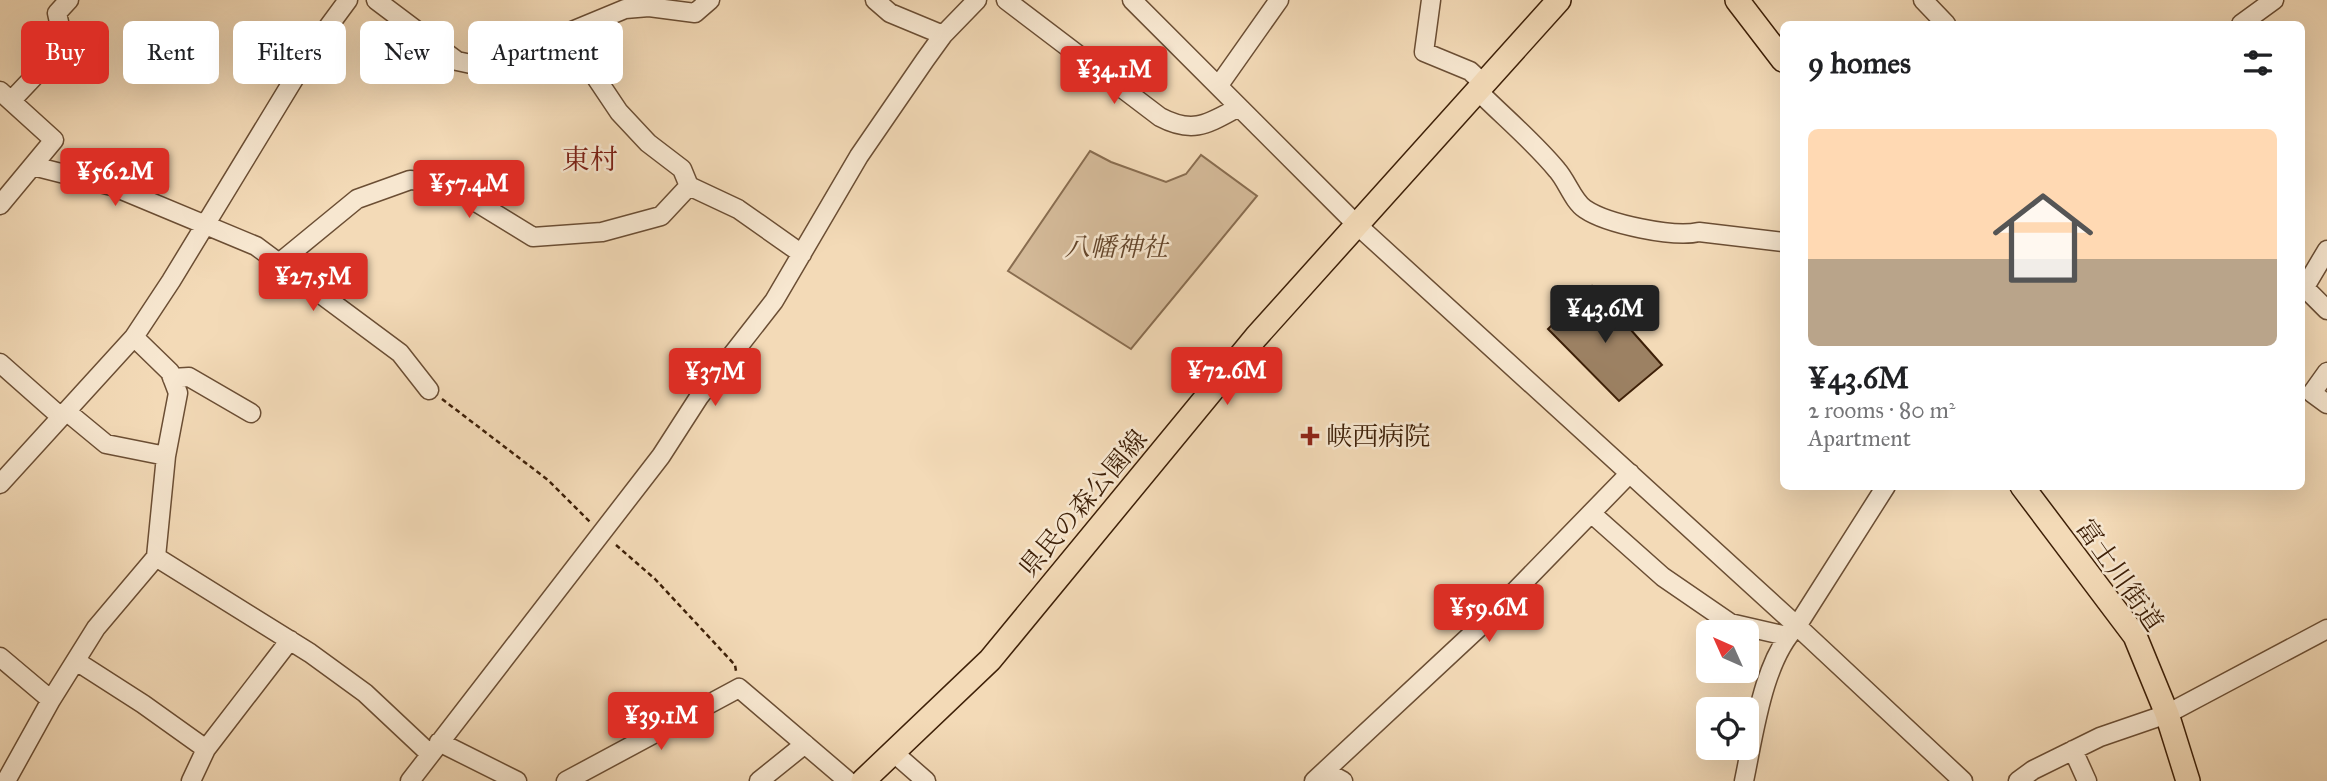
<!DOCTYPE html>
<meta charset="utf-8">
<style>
:root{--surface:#fff;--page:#f2f2f2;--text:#202124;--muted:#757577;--line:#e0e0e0;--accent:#d93025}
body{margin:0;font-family:"IM FELL Great Primer","Noto Serif JP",serif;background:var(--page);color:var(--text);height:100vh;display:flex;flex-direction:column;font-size:26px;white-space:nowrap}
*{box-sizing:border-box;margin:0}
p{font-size:23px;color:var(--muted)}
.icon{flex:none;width:38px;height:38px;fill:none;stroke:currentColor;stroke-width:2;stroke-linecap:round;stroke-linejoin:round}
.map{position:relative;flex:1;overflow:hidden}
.sheet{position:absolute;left:1780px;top:21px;width:525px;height:469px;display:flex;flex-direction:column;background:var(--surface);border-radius:10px;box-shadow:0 7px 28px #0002}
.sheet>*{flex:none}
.banner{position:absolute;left:21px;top:21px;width:665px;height:63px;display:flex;gap:14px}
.needle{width:46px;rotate:315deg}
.fabs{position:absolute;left:1696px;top:620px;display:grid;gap:14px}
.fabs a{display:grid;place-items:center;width:63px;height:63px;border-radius:10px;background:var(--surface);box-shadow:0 7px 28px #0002;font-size:35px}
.price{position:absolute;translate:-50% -60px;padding:0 16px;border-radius:7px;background:var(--accent);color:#fff;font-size:23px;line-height:46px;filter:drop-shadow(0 2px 4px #0008)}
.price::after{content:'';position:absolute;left:50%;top:42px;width:21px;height:16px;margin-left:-10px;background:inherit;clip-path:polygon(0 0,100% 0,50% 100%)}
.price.on{background:#222;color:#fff}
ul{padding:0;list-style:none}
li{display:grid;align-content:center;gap:14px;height:371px;padding:0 28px}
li+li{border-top:2px solid var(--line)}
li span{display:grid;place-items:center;height:217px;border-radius:10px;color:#555}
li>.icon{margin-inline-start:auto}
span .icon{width:126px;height:126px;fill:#fffc;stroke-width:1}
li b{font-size:30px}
h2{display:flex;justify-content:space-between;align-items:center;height:84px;padding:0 28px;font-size:30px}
.pill{padding:0 24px;border-radius:10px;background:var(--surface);box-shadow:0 7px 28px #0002;font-size:24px;line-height:63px}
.pill.on{background:var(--accent);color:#fff}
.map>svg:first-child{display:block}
.green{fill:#d4ba99;stroke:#896d50;stroke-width:2}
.building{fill:#9c8163;stroke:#3e2008;stroke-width:2}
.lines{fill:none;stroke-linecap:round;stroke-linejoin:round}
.minor-casing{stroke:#6b4e34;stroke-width:21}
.major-casing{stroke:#3e2008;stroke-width:26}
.path{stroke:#3e2008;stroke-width:2.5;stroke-dasharray:5 3.5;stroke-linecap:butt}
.minor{stroke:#f7e7d0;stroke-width:18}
.major{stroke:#f3dab7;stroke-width:23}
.poi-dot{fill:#8f2418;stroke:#f7e7d0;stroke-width:2.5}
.labels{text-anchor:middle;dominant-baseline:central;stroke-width:5;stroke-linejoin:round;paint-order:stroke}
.park-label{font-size:26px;font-style:italic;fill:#64462c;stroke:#f7e7d0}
.poi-label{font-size:26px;fill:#3e2008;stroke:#f7e7d0;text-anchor:start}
.street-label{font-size:26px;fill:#3e2008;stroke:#f7e7d0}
.neighbourhood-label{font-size:28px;fill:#7a1f14;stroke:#f7e7d0}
</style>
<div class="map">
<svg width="2327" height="781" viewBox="0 0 2327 781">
<rect width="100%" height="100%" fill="#f3dab7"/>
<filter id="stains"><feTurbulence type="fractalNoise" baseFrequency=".00286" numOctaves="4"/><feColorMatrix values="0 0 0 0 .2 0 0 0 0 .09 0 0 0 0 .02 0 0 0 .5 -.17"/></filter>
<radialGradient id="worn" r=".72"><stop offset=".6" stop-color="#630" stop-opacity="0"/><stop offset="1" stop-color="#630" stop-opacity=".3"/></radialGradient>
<path class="green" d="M1090 151 1111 162 1166 182 1186 174 1201 155 1257 196 1131 349 1008 271Z"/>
<path class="building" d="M1592 286 1662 365 1619 401 1548 329Z"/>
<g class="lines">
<defs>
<path id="minor" d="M376 0 457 61 485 67 625 9 649 7 695 13 710 0
M875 0 890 13 943 35
M1006 0 1160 117C1194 135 1209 123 1239 107
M1132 0 1356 224 1797 626 1963 781
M1431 0 1424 52 1470 71 1484 84
M1923 0 1946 24
M2241 24 2274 0
M566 33 619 112 648 143 682 169 689 186
M1219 85 1279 0
M0 91 54 140 0 205
M1478 91C1504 117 1534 142 1557 170 1567 181 1573 201 1585 209 1607 224 1674 238 1699 232L1783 242
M11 101 64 45 57 13 69 0
M33 166 112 186 256 246 400 353 429 390
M279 263 357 199 410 180 445 183 533 237 602 232 661 216 689 186 738 209 802 254
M2301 284 2327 310
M2305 287 2327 250
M0 363 61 417
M2327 372 2312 393 2327 404
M172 378 189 377 251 413
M66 411 106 444 166 456
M0 484 134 337 171 281 314 46 348 0
M1591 513 1663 577 1730 623 1787 636
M156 557 310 653 365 693 430 754
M0 657 51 700 6 781
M76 661 143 704 206 749 191 781
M51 700 96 628 156 557 166 456 178 393 170 372 134 337
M439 742 517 781
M206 749 290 640
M2073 750 2087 781
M894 753 926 781
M1325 771 1343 781
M410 781 661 456 699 397 774 301 859 156 925 60 943 35 977 0
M566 781 739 688 848 781
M759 781 805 744
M1314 781 1487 620 1630 473
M1744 781C1754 734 1763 660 1797 626L1886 486
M2018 781 2033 770 2100 737 2167 714 2327 629"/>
<path id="major" d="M1737 0 1783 60
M2022 486 2135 636 2167 714 2188 781
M863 781 990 660 1256 337 1559 0"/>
</defs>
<use href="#minor" class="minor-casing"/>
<use href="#major" class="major-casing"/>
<path class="path" d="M442 399 548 480 590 522
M616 545 655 579 735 665 736 671"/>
<use href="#minor" class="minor"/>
<use href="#major" class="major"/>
</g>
<path class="poi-dot" d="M1306.5 425.5h7v7h7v7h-7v7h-7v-7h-7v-7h7z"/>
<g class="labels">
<g class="park-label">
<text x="1116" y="247">八幡神社</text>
</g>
<g class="poi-label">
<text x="1326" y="436">峡西病院</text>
</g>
<g class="street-label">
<text transform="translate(1083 503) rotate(-50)">県民の森公園線</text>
<text transform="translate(2120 575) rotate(55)">富士川街道</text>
</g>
<g class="neighbourhood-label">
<text x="590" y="159">東村</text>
</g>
</g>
<rect width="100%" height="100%" filter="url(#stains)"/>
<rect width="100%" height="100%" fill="url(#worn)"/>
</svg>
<div class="fabs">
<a><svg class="needle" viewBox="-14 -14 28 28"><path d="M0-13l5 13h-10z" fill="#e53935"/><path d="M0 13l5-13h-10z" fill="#757577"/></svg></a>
<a><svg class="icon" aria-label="locate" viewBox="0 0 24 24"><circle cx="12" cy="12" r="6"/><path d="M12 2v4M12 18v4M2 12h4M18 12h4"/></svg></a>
</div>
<b class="price" style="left:1114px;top:106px">¥34.1M</b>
<b class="price" style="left:115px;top:208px">¥56.2M</b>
<b class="price" style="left:469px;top:220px">¥57.4M</b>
<b class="price" style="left:313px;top:313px">¥27.5M</b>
<b class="price on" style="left:1605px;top:345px">¥43.6M</b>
<b class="price" style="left:1227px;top:407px">¥72.6M</b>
<b class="price" style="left:715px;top:408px">¥37M</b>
<b class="price" style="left:1489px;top:644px">¥59.6M</b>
<b class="price" style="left:661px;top:752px">¥39.1M</b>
<div class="banner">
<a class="pill on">Buy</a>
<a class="pill">Rent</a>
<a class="pill">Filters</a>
<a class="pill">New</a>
<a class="pill">Apartment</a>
</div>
<section class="sheet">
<h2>9 homes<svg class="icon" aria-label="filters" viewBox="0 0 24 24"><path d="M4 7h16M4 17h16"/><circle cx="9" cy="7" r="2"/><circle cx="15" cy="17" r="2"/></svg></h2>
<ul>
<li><span style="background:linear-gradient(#ffd9b3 60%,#b9a48a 0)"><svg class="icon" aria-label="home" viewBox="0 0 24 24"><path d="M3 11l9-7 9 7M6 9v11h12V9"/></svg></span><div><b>¥43.6M</b><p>2 rooms · 80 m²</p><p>Apartment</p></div></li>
</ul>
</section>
</div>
